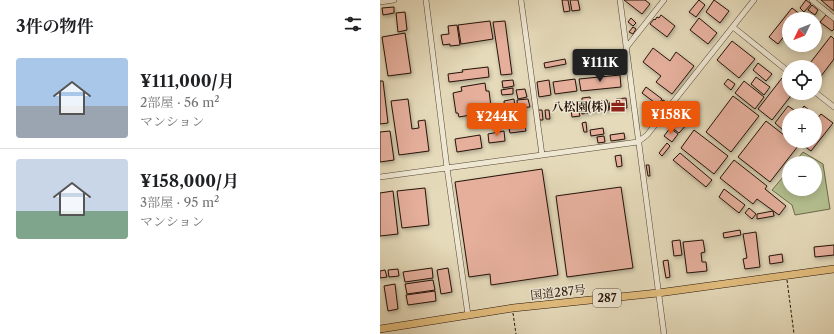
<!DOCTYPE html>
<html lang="ja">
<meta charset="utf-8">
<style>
:root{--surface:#fff;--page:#f2f2f2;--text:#202124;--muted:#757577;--line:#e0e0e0;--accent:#ea580c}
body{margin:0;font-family:"Libre Caslon Text","Noto Serif JP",serif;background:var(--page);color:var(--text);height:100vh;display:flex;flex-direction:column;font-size:15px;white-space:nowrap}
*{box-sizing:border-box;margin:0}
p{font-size:13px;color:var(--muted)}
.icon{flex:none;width:22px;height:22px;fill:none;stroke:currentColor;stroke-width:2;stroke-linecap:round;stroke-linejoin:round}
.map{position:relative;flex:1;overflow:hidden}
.details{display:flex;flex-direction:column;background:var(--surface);width:380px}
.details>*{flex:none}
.needle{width:26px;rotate:227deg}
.fabs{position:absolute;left:402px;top:12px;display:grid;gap:8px}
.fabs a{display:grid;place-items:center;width:40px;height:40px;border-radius:50%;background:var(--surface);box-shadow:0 2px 10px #0003;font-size:20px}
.price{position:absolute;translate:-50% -34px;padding:0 9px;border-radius:4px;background:var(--accent);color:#fff;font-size:13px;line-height:26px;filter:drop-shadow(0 1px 2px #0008)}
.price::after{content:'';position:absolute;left:50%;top:24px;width:12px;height:9px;margin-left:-6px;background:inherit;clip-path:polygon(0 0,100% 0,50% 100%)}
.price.on{background:#222;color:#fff}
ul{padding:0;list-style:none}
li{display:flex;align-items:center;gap:12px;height:100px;padding:0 16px}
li+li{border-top:1px solid var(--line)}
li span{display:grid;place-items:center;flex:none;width:112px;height:80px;border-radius:4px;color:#555}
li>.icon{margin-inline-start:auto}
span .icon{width:48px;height:48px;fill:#fffc;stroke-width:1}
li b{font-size:17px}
h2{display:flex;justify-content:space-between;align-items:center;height:48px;padding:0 16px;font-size:17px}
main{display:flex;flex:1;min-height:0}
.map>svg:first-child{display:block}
.green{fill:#b5c090;stroke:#6d694c}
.building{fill:#e5af9c;stroke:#251209;filter:url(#shadow)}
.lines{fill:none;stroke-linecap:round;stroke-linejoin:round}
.minor-casing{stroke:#554435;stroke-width:6}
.highway-casing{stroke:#251209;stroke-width:8}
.path{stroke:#251209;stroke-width:1;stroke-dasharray:3 2;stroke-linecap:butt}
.minor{stroke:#eee7d2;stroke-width:5}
.highway{stroke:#e2bd7d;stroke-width:7}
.labels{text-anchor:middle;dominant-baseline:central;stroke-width:3;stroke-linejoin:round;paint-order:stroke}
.shield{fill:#eee7d2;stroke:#615245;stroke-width:1}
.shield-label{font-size:11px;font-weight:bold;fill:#251209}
.poi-label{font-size:12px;font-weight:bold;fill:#251209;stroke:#eee7d2;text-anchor:end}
.street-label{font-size:12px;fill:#251209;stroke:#eee7d2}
</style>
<main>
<section class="details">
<h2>3件の物件<svg class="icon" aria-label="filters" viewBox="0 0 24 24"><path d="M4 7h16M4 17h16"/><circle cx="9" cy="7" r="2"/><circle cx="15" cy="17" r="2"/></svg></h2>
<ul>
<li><span style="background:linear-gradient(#a9c7e8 60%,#9aa5b1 0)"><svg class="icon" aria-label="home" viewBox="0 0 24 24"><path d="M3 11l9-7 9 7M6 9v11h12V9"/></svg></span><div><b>¥111,000/月</b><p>2部屋 · 56 m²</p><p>マンション</p></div></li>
<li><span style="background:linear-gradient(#c9d6e8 65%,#7fa58c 0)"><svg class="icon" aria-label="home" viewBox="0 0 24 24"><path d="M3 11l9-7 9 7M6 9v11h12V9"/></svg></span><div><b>¥158,000/月</b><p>3部屋 · 95 m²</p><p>マンション</p></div></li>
</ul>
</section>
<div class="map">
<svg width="454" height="334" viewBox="0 0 454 334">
<defs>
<filter id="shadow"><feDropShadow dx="1" dy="2" stdDeviation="2" flood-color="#0004"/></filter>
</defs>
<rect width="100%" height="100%" fill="#e5daba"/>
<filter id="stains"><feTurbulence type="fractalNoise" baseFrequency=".005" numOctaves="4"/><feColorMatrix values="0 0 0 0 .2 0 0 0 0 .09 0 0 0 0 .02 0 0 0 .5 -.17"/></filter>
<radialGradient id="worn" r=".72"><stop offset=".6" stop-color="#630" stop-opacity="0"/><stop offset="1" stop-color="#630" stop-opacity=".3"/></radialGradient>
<path class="green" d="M423 152 443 164 450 209 415 215 412 205 392 190 409 170V189H435V163H414Z"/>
<path class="building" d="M182 0H188L190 11 184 12Z
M190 0H198L200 10 192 11Z
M244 0H265L270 4 262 14Z
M319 0 325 5 316 17 309 12Z
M334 0 349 11 340 23 326 12Z
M426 0 431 4 424 12 420 8Z
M441 0H454V11Z
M432 5 438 10 435 15 428 10Z
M14 7V13L3 15 2 8Z
M412 8 421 15 418 19H409V30L398 44 389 37Z
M25 12 27 30 18 32 16 13Z
M281 15 295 26 287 37 270 24 274 19 275 20 277 17 279 18Z
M446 15 454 21V29L452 31 440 22Z
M251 18 256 23 253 26 248 22Z
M319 18 337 33 328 44 310 30Z
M110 21 113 39 81 44 78 25Z
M125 21 132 74 121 75 113 22Z
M77 25 80 45 70 46V44L63 45 61 35 69 34 68 26Z
M253 27 256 29 253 34 249 32Z
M435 30 440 34 435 41Z
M25 33 31 73 8 76 2 37Z
M451 36 454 39V59L435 84V67H427Z
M352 41 375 59 359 78 337 60Z
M273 48 290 61 296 52 314 66 292 94 276 82 281 76 263 62Z
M185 59 186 64 165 68 164 63Z
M378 63 392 74 386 81 373 70Z
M108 67 109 77 69 82 68 74 83 72 82 70Z
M240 75 241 87 201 91 199 79Z
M376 77 390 87 384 95 371 84Z
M402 78 409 84V93H413L392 120 378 109Z
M195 79 197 91 175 94 173 82Z
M348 79 355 84 351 90 344 84Z
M133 80 134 86 123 88 122 81Z
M169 80 171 95 159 97 157 82Z
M0 81H3L8 123 0 124Z
M364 81 384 97 375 109 355 93Z
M105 83 106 91H109L112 115 97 117 96 114 79 117 78 113H76L73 93 82 91 81 87Z
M266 87 282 99 278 105 262 93Z
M133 88V94L122 95 121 90Z
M145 89 147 97 138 99 136 90Z
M353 96 379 116 351 152 326 132Z
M210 97 211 102 202 103V98Z
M246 98 247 108 230 110 229 103 236 102V99Z
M28 99 32 129 39 128 38 121 45 120 49 151 19 155 11 101Z
M134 99 135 109 125 111 124 101Z
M148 99 150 107 138 108 137 100Z
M227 100 229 110 221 111 219 101Z
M283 100 288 103 281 112 276 109Z
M218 105 219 111 202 114 201 108Z
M408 106 417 112 415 115H409V122L403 130 395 123Z
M424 106 436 116 435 117V115H418Z
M198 109 200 116 192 117 191 110Z
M275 109 280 113 272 124 267 120Z
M158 110H162L163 120H160Z
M165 110H169L170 119H166Z
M144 112 145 117 126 120V115Z
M441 114 453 123 431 151 419 142 435 141V121Z
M298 117 307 124 299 133 291 127Z
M144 120 146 131 130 133 128 122Z
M386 121 409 139V141H412L418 146 390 182 358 157Z
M206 122 207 132H204L202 123Z
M223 128 224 134 211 136 210 130Z
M290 128 298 134 292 142 284 136Z
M314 130 348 156 334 174 301 148Z
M10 131 14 160 0 162V132Z
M124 131 125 141 109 143 108 134Z
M244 133 245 139 231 141 230 135Z
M100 135 102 148 77 152 75 139Z
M224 136 225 142 218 143 217 137Z
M287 143 290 146 282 156 279 153Z
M300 153 332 180 326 187 293 160Z
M241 155 242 166 237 167 235 156Z
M354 160 387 186 385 189 406 206 399 215 377 199 373 204 340 178Z
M266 165H269L270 176H268Z
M162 169 178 275 111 285 110 274 89 277 75 182Z
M241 187 253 268 187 277 176 196Z
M45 188 49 225 22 228 17 191Z
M344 189 365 205 359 213 339 197Z
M13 191 18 234 0 236V193Z
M369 208 376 214 372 219 365 213Z
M393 211 394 216 377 219V214Z
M360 230 361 235 344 238 343 233Z
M376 232 380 267 365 269 363 259 367 258 363 234Z
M300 240 302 255 294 256 292 241Z
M323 240 325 252 321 253 322 262H326L327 271 307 273 303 242Z
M454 245V255L435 257 434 247Z
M402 254 403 262 390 264 389 256Z
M288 260 290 277 286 278 283 261Z
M52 268 53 278 25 282 23 272Z
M68 268 72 292 61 294 57 270Z
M18 269 19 276 9 277 8 270Z
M5 270 7 277 0 278V271Z
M53 280 55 290 27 294 25 284Z
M15 284 18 309 8 311 4 286Z
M55 291 56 301 28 305 26 295Z"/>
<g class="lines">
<defs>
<path id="minor" d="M46 0 67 168 88 315
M141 0 162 155
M240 0 284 334
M432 0 454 18
M0 2 14 0
M353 27 409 72
M246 48 284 0
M435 92 454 107
M0 177 258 142 267 135 374 0"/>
<path id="highway" d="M0 329 133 308 278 293 454 269"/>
</defs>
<use href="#minor" class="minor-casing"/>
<use href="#highway" class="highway-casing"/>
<path class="path" d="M407 280 414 334
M133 313 136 334"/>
<use href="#minor" class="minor"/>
<use href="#highway" class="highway"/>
</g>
<defs>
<symbol id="office-bare" viewBox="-9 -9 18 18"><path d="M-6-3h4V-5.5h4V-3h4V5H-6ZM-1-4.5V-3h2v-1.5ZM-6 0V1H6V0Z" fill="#8f2418" stroke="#eee7d2" stroke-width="2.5" paint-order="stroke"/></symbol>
</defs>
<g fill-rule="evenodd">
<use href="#office-bare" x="228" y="96" width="20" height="20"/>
</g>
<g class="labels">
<rect class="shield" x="213" y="289" width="28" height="18" rx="3"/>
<g class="shield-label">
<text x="227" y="298">287</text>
</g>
<g class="poi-label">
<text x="227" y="106">八松園(株)</text>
</g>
<g class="street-label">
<text transform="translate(178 292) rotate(-6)">国道287号</text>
</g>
</g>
<rect width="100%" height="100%" filter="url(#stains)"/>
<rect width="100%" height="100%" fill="url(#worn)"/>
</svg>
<div class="fabs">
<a><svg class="needle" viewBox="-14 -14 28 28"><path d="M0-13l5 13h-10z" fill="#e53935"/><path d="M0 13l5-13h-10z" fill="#757577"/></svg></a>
<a><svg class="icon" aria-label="locate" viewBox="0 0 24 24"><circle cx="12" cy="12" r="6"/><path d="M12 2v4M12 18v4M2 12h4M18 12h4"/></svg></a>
<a>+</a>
<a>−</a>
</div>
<b class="price on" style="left:220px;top:83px">¥111K</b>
<b class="price" style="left:291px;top:135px">¥158K</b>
<b class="price" style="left:117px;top:137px">¥244K</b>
</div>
</main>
